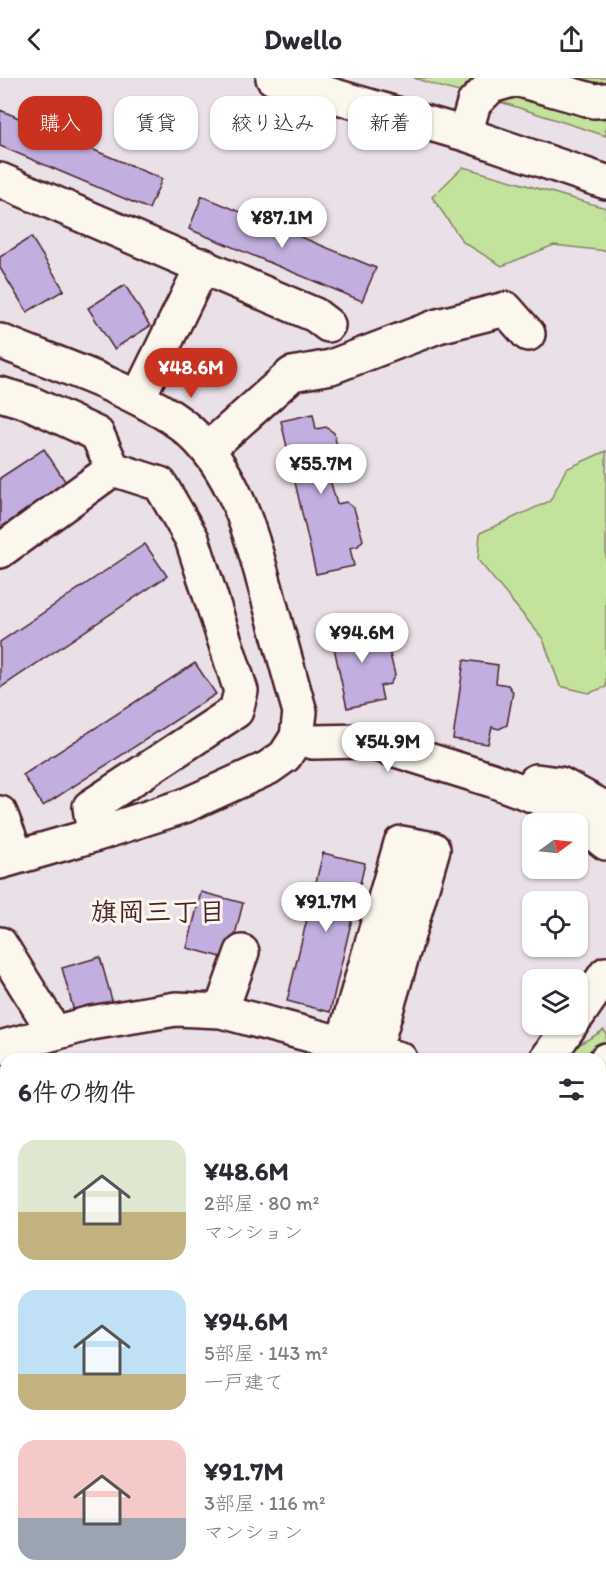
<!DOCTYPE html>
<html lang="ja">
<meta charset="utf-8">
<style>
:root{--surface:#fff;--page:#f7f7f7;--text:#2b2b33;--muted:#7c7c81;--accent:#c8321e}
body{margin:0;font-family:Itim,"Klee One",sans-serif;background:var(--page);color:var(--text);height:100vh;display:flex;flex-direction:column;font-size:22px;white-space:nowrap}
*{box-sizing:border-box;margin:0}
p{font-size:20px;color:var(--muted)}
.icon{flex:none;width:33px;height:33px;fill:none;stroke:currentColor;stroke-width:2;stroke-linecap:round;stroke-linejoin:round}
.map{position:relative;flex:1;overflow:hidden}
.drawer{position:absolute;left:0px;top:975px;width:606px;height:534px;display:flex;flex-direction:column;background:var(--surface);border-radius:18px 18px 0 0;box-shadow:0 2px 4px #0004}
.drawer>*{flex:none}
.banner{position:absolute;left:18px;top:18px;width:570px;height:54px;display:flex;gap:12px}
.needle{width:39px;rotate:75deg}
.fabs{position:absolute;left:522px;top:735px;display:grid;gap:12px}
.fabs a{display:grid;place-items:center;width:66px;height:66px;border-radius:12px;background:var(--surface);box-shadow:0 2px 4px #0004;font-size:30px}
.price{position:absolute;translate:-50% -51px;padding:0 14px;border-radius:21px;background:#fff;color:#222;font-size:20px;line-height:39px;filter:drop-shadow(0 2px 3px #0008)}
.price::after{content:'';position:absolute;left:50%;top:36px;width:18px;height:14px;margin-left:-9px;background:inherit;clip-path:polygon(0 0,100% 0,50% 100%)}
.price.selected{background:var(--accent);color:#fff}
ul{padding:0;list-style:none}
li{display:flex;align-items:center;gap:18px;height:150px;padding:0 18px}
li span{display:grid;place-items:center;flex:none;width:168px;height:120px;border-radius:18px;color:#555}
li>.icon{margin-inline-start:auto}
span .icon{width:72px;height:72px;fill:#fffc;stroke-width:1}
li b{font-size:26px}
h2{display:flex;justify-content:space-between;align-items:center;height:72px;padding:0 18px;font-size:26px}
.chip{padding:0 21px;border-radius:18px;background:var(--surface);box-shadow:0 2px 4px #0004;font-size:21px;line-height:54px}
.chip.selected{background:var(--accent);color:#fff}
header{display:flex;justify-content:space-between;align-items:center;height:78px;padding:0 18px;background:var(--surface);font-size:27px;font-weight:800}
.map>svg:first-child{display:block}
.green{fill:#c3e39c;stroke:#868164;stroke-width:1.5}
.building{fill:#c2afdf;stroke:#4a1f2b;stroke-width:1.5}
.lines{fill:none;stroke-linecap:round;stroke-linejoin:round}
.minor-casing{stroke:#4a1f2b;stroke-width:38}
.minor{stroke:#fbf7ec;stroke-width:33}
.labels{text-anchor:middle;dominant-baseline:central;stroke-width:6;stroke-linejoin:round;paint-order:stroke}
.neighbourhood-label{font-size:27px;font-weight:bold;fill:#4a1f2b;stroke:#fbf7ec}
</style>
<header><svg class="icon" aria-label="back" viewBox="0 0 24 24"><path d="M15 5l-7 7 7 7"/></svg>Dwello<svg class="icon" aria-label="share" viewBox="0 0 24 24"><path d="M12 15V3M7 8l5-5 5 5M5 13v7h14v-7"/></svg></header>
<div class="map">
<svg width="606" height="1509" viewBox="0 0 606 1509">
<rect width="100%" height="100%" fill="#eae1e8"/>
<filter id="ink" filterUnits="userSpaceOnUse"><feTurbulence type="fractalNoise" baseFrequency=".0167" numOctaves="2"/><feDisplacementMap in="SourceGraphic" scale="12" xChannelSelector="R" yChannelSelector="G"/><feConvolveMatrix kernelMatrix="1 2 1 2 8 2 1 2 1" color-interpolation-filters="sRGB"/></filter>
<g filter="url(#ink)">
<path class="green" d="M414 0H606V58L507 26 444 10Z
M463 89 606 130V173L554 167 502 188 463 164 432 119Z
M606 373V609L589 615 560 608 543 561 478 482 480 455 550 423 566 391Z
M604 952 606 955V1509H0V1278L6 1270V1503H600V981H567L578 967Z"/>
<path class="building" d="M0 32 162 101 149 131 0 68Z
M202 118 376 190 362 223 189 151Z
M31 159 64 212 27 234 0 190V179Z
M125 207 150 248 114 271 88 230Z
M313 336 316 351 326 349 334 355 341 386 336 392 328 395 337 426 346 424 354 430 363 462 358 468 350 470 354 488 316 496 281 343Z
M44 371 67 406 0 450V400Z
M145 466 167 498 0 610V564Z
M366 543 370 561 380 559 387 564 395 597 390 606 380 608 383 622 347 630 330 551Z
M464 582 498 587 496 605 508 607 513 614 507 647 499 651 492 649 488 666 453 661Z
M195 585 216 616 43 728 23 697Z
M323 775 365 785 330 934 287 923Z
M201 814 243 825 229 881 187 870Z
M100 879 113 926 75 937 62 890Z"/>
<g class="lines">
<defs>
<path id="minor" d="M273 0 465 56 606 104
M465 56 474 25 491 8 516 1 594 23 606 22
M0 102 315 237 328 247
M0 263C56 286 120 306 171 339 233 379 250 453 268 519 279 558 289 596 300 634L297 659 285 678 268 690 184 728 94 757 0 784
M0 316 30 325 97 356 113 391 0 473
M138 320 203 187
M208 371 292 296 331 289 438 248 506 231 528 256
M297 659 313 664 367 663 492 702 548 723 573 739 606 765
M536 703 560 706 606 731
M0 735 17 779
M94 757 90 729 236 633 241 613 192 461 160 406 113 391
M0 866 47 942 52 955
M221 933 242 874
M578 937 606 896
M343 966 401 765 433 771 374 974
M0 970 91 945 176 931 221 933 400 981
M547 981 571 946
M600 998 606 982
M600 1040 602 1080 600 1089"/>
</defs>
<use href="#minor" class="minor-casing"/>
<use href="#minor" class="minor"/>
</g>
</g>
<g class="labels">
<g class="neighbourhood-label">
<text x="158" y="833">旗岡三丁目</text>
</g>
</g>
</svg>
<div class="fabs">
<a><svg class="needle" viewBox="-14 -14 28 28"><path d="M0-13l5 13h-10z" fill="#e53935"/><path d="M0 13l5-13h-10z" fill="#7c7c81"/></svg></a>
<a><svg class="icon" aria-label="locate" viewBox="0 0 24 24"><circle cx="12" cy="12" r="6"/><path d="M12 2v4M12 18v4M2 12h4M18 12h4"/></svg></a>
<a><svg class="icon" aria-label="layers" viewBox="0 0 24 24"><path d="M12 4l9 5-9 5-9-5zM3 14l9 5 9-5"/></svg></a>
</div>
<b class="price" style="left:282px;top:171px">¥87.1M</b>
<b class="price selected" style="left:191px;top:321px">¥48.6M</b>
<b class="price" style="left:321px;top:417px">¥55.7M</b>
<b class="price" style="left:362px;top:586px">¥94.6M</b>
<b class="price" style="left:388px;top:695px">¥54.9M</b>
<b class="price" style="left:326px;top:855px">¥91.7M</b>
<div class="banner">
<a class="chip selected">購入</a>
<a class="chip">賃貸</a>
<a class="chip">絞り込み</a>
<a class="chip">新着</a>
</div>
<section class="drawer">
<h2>6件の物件<svg class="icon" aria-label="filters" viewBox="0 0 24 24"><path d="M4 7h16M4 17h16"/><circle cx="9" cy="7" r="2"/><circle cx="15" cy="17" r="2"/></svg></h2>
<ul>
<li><span style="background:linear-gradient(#dfe7d0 60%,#c2b280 0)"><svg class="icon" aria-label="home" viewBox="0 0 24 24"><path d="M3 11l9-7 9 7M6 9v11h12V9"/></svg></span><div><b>¥48.6M</b><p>2部屋 · 80 m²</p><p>マンション</p></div></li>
<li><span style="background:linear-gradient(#bfe0f5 70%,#c2b280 0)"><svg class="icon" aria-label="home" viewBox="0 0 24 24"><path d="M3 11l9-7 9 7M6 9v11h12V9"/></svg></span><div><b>¥94.6M</b><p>5部屋 · 143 m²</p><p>一戸建て</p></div></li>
<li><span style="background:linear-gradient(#f6c9c9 65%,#9aa5b1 0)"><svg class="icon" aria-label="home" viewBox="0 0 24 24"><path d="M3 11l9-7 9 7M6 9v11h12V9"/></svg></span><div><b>¥91.7M</b><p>3部屋 · 116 m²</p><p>マンション</p></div></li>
</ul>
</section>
</div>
